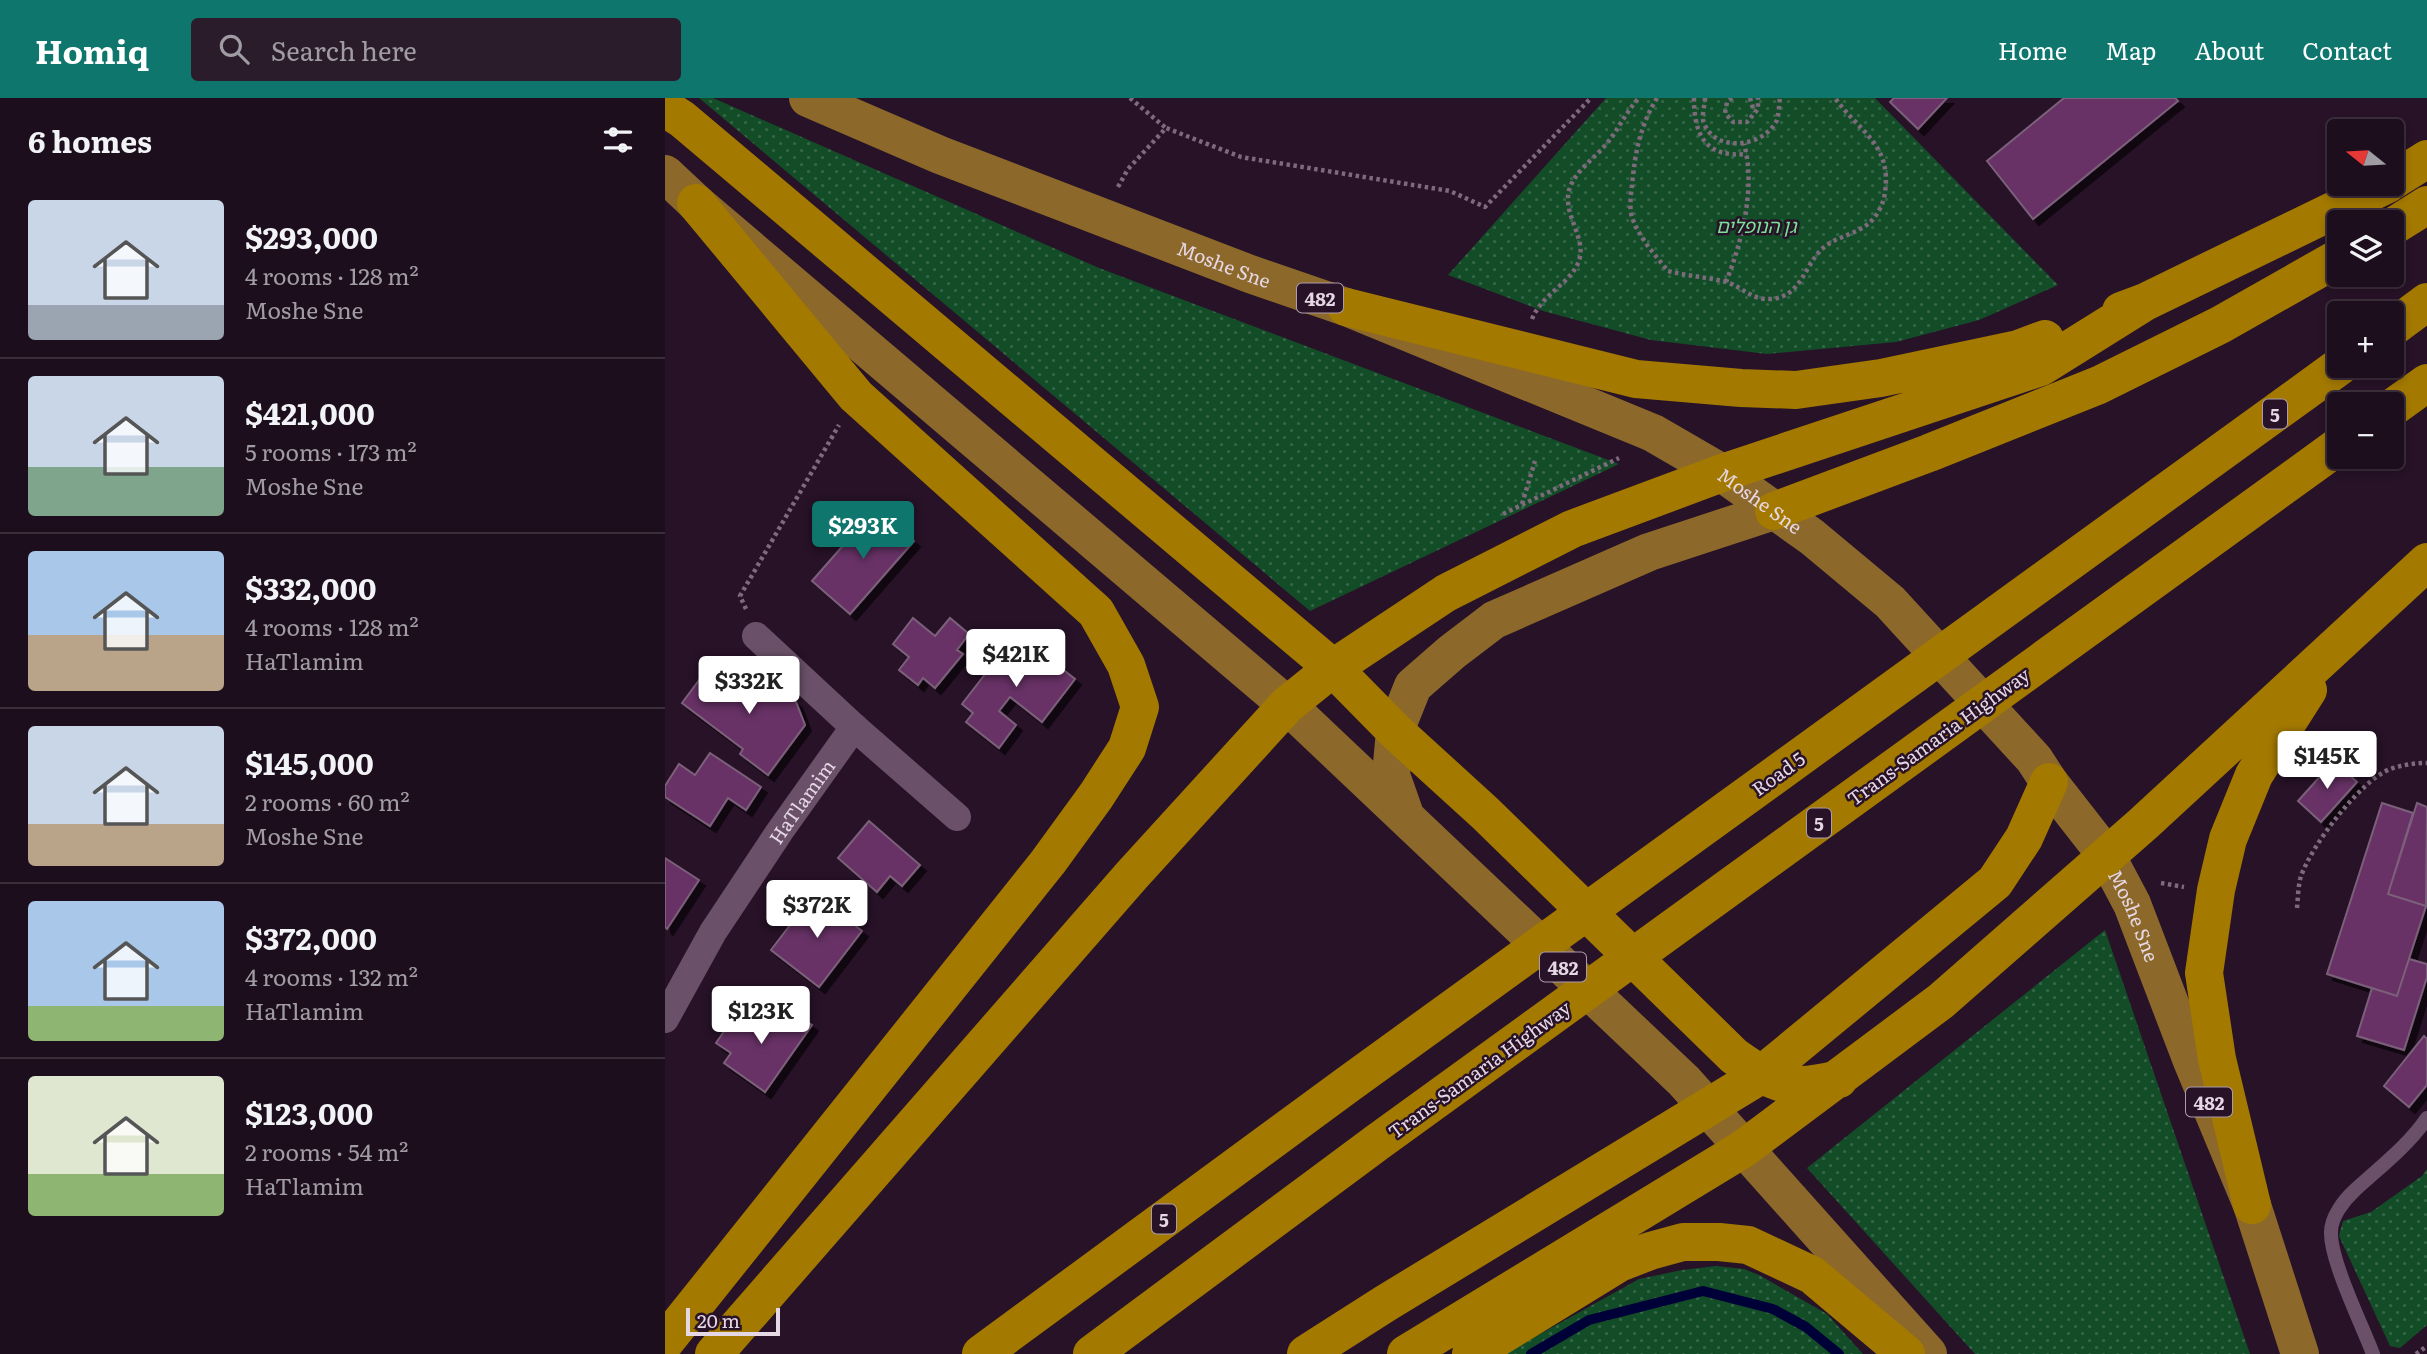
<!DOCTYPE html>
<meta charset="utf-8">
<style>
:root{--surface:#1d0e1d;--page:#2a1c2a;--text:#f1f3f6;--muted:#a09ca4;--line:#3b2e3b;--accent:#0f766e}
body{margin:0;font-family:Literata,"Noto Sans Hebrew",serif;background:var(--page);color:var(--text);height:100vh;display:flex;flex-direction:column;font-size:26px;white-space:nowrap}
*{box-sizing:border-box;margin:0}
p{font-size:23px;color:var(--muted)}
.icon{flex:none;width:38px;height:38px;fill:none;stroke:currentColor;stroke-width:2;stroke-linecap:round;stroke-linejoin:round}
.map{position:relative;flex:1;overflow:hidden}
.drawer{display:flex;flex-direction:column;background:var(--surface);width:665px}
.drawer>*{flex:none}
.needle{width:46px;rotate:288deg}
.tools{position:absolute;left:1662px;top:21px;display:grid;gap:14px}
.tools a{display:grid;place-items:center;width:77px;height:77px;border-radius:7px;background:var(--surface);box-shadow:0 4px 10px #0003,0 0 0 2px var(--line);font-size:35px}
.scale{position:absolute;left:21px;bottom:18px;width:94px;box-sizing:border-box;padding-left:7px;border:4px solid #e6d7e5;border-top:0;font-size:19px;line-height:24px;white-space:nowrap;color:#e6d7e5;-webkit-text-stroke:5px #271227;paint-order:stroke}
.price{position:absolute;translate:-50% -60px;padding:0 16px;border-radius:7px;background:#fff;color:#222;font-size:23px;line-height:46px;filter:drop-shadow(0 2px 4px #0008)}
.price::after{content:'';position:absolute;left:50%;top:42px;width:21px;height:16px;margin-left:-10px;background:inherit;clip-path:polygon(0 0,100% 0,50% 100%)}
.price.current{background:var(--accent);color:#fff}
ul{padding:0;list-style:none}
li{display:flex;align-items:center;gap:21px;height:175px;padding:0 28px}
li+li{border-top:2px solid var(--line)}
li span{display:grid;place-items:center;flex:none;width:196px;height:140px;border-radius:7px;color:#555}
li>.icon{margin-inline-start:auto}
span .icon{width:84px;height:84px;fill:#fffc;stroke-width:1}
li b{font-size:30px}
h2{display:flex;justify-content:space-between;align-items:center;height:84px;padding:0 28px;font-size:30px}
header{display:flex;align-items:center;gap:42px;box-sizing:border-box;height:98px;padding:0 35px;background:var(--accent);color:#fff}
header strong{font-size:33px}
nav{display:flex;gap:38px;margin-inline-start:auto;font-size:24px}
.search{width:490px;height:63px;background:var(--page);display:flex;align-items:center;gap:18px;box-sizing:border-box;padding:0 24px;border-radius:7px;color:var(--muted);font-size:26px}
main{display:flex;flex:1;min-height:0}
.map>svg:first-child{display:block}
.grass{fill:url(#grass-dots)}
.lines{fill:none;stroke-linecap:round;stroke-linejoin:round}
.stream{stroke:#000038;stroke-width:10}
.building{fill:#673066;stroke:#7b617a;stroke-width:2;filter:url(#shadow)}
.path{stroke:#7d6a7c;stroke-width:4.5;stroke-dasharray:3.5 3.5;stroke-linecap:butt}
.lane{stroke:#6a5169;stroke-width:14}
.street{stroke:#6a5169;stroke-width:28}
.primary{stroke:#8c692a;stroke-width:38}
.highway{stroke:#a37900;stroke-width:38}
.labels{text-anchor:middle;dominant-baseline:central;stroke-width:5;stroke-linejoin:round;paint-order:stroke}
.shield{fill:#271227;stroke:#ad9cac;stroke-width:2}
.shield-label{font-size:18px;font-weight:bold;fill:#e6d7e5}
.park-label{font-size:19px;font-style:italic;fill:#7bdf97;stroke:#271227}
.street-label{font-size:19px;fill:#e6d7e5;stroke:#271227}
</style>
<header>
<strong>Homiq</strong>
<div class="search"><svg class="icon" aria-label="search" viewBox="0 0 24 24"><circle cx="10" cy="10" r="6"/><path d="M15 15l6 6"/></svg>Search here</div>
<nav><a>Home</a><a>Map</a><a>About</a><a>Contact</a></nav>
</header>
<main>
<section class="drawer">
<h2>6 homes<svg class="icon" aria-label="filters" viewBox="0 0 24 24"><path d="M4 7h16M4 17h16"/><circle cx="9" cy="7" r="2"/><circle cx="15" cy="17" r="2"/></svg></h2>
<ul>
<li><span style="background:linear-gradient(#c9d6e8 75%,#9aa5b1 0)"><svg class="icon" aria-label="home" viewBox="0 0 24 24"><path d="M3 11l9-7 9 7M6 9v11h12V9"/></svg></span><div><b>$293,000</b><p>4 rooms · 128 m²</p><p>Moshe Sne</p></div></li>
<li><span style="background:linear-gradient(#c9d6e8 65%,#7fa58c 0)"><svg class="icon" aria-label="home" viewBox="0 0 24 24"><path d="M3 11l9-7 9 7M6 9v11h12V9"/></svg></span><div><b>$421,000</b><p>5 rooms · 173 m²</p><p>Moshe Sne</p></div></li>
<li><span style="background:linear-gradient(#a9c7e8 60%,#b9a48a 0)"><svg class="icon" aria-label="home" viewBox="0 0 24 24"><path d="M3 11l9-7 9 7M6 9v11h12V9"/></svg></span><div><b>$332,000</b><p>4 rooms · 128 m²</p><p>HaTlamim</p></div></li>
<li><span style="background:linear-gradient(#c9d6e8 70%,#b9a48a 0)"><svg class="icon" aria-label="home" viewBox="0 0 24 24"><path d="M3 11l9-7 9 7M6 9v11h12V9"/></svg></span><div><b>$145,000</b><p>2 rooms · 60 m²</p><p>Moshe Sne</p></div></li>
<li><span style="background:linear-gradient(#a9c7e8 75%,#8fb573 0)"><svg class="icon" aria-label="home" viewBox="0 0 24 24"><path d="M3 11l9-7 9 7M6 9v11h12V9"/></svg></span><div><b>$372,000</b><p>4 rooms · 132 m²</p><p>HaTlamim</p></div></li>
<li><span style="background:linear-gradient(#dfe7d0 70%,#8fb573 0)"><svg class="icon" aria-label="home" viewBox="0 0 24 24"><path d="M3 11l9-7 9 7M6 9v11h12V9"/></svg></span><div><b>$123,000</b><p>2 rooms · 54 m²</p><p>HaTlamim</p></div></li>
</ul>
</section>
<div class="map">
<svg width="1762" height="1256" viewBox="0 0 1762 1256">
<defs>
<pattern id="grass-dots" width="8" height="8" patternUnits="userSpaceOnUse" patternTransform="scale(1.75)"><rect width="8" height="8" fill="#134d28"/><path d="M2 2h.1M6 6h.1" fill="none" stroke="#356647" stroke-width="1.8" stroke-linecap="round"/></pattern>
<filter id="shadow"><feDropShadow dx="6" dy="6" stdDeviation="0" flood-color="#0009"/></filter>
</defs>
<rect width="100%" height="100%" fill="#271227"/>
<path class="grass" d="M34 0H48L434 170 954 366 645 513Z
M941 0H1210L1393 187 1314 222 1231 244 1102 256 986 242 878 213 783 177Z
M1440 832 1585 1256H1310L1142 1070Z
M1762 1071V1227L1735 1250 1725 1248 1674 1138 1678 1123 1706 1114 1757 1078Z
M1051 1168 1079 1171 1094 1177 1162 1216 1198 1256H839L974 1181 1017 1172Z"/>
<g class="lines">
<path class="stream" d="M866 1256 924 1222 1038 1193 1108 1211 1141 1229 1174 1256"/>
</g>
<path class="building" d="M1229 0H1282L1253 31 1225 4Z
M1399 0H1510L1513 3 1368 121 1322 63Z
M211 410 249 443 185 516 147 483Z
M248 520 270 538 285 520 304 536 292 552 298 556 270 590 258 580 253 587 234 572 244 559 228 546Z
M352 535 410 581 377 624 345 599 334 613 351 627 334 650 301 624 308 615 297 606Z
M44 569 74 592 88 573 131 604 140 627 103 677 75 656 78 651 17 605Z
M45 655 96 689 81 712 63 700 45 728 0 699V688L14 666 30 677Z
M1669 663 1692 684 1656 724 1633 703Z
M1717 705 1748 715 1723 796 1761 808 1732 898 1662 876Z
M1752 705 1762 709 1761 808 1723 796Z
M204 723 255 767 237 788 225 778 212 794 173 760Z
M0 760 34 782 2 831 0 829Z
M149 796 197 833 154 889 106 852Z
M1744 861 1762 866V879L1739 952 1692 938 1707 890 1732 898Z
M76 909 110 933 125 912 147 927 100 994 59 965 66 955 51 945Z
M1759 938 1762 941V987L1744 1009 1719 988Z"/>
<g class="lines">
<path class="path" d="M465 0 501 30
M992 0C975 28 970 55 967 87 966 96 964 110 967 119 973 138 990 157 1003 173 1022 178 1042 179 1061 184 1078 189 1086 202 1105 201 1135 200 1139 169 1156 152 1169 139 1189 137 1203 126 1212 119 1219 105 1220 94 1227 46 1194 34 1170 0
M1029 0C1029 38 1041 60 1082 56
M1040 0C1040 6 1037 16 1038 22 1047 56 1099 50 1112 22 1114 16 1114 6 1115 0
M1067 0 1062 4 1060 15 1068 24H1082L1093 11V0
M1085 0 1089 14
M453 89 463 71 501 30 576 59 785 93 820 109 926 0
M1061 184C1077 144 1091 88 1079 46
M867 221C877 196 906 185 914 163 921 142 902 121 903 100 903 77 930 61 943 44 954 30 961 14 974 0
M857 406 870 363
M838 416 954 360
M81 511 75 498 174 327
M1496 785 1519 789
M1632 810C1633 800 1633 788 1636 778 1647 747 1694 684 1725 671 1737 667 1749 665 1762 665
M1751 1256 1762 1248"/>
<path class="lane" d="M1708 1256C1697 1227 1665 1162 1666 1134 1666 1119 1679 1102 1690 1092 1714 1070 1743 1048 1762 1020"/>
<g class="street">
<path d="M91 538 189 629 292 719"/>
<path id="s1" d="M0 921 48 834 115 733 189 629"/>
</g>
<g class="primary">
<path id="s2" d="M143 0 275 57 585 176 681 209 988 335 1057 375 1147 439 1225 504 1369 661 1384 684 1441 757 1467 806 1527 963 1587 1107 1635 1256"/>
<path d="M0 76 31 105 622 607 1019 983 1263 1256"/>
<path d="M740 717 726 677 730 633 748 588 787 554 829 522 984 454 1109 413"/>
</g>
<path class="highway" d="M0 10 17 21 668 570 730 633 820 715 1069 958C1110 987 1124 994 1174 981
M1727 83 1762 61
M1727 129 1762 107
M681 209 971 281 1076 290 1131 292 1216 280 1353 251 1380 241
M1456 213 1480 204 1723 86
M1727 230 1762 204
M1727 310 1762 285
M1109 413 1264 355 1434 287 1555 227 1675 159
M1587 1107 1552 961 1539 875 1551 792 1563 741 1589 677 1643 592
M0 1244 383 764 431 698 462 650 475 609 461 567 431 514 191 298 31 105
M49 1256 467 777 622 607 668 570 781 495 907 431 1057 375 1376 269 1480 204
M316 1256 682 987 1675 268
M427 1256 714 1043 1675 347
M641 1256 721 1205 1096 977 1330 784 1359 740 1384 684
M741 1256 1078 1051 1276 903 1478 726 1762 464
M806 1256 954 1165 985 1153 1018 1144H1054L1083 1147 1147 1177 1241 1256"/>
</g>
<g class="labels">
<g class="shield">
<rect x="632" y="185.5" width="46" height="29" rx="5"/>
<rect x="1598" y="301.5" width="24" height="29" rx="5"/>
<rect x="1142" y="710.5" width="24" height="29" rx="5"/>
<rect x="875" y="854.5" width="46" height="29" rx="5"/>
<rect x="1521" y="989.5" width="46" height="29" rx="5"/>
<rect x="487" y="1106.5" width="24" height="29" rx="5"/>
</g>
<g class="shield-label">
<text x="655" y="200">482</text>
<text x="1610" y="316">5</text>
<text x="1154" y="725">5</text>
<text x="898" y="869">482</text>
<text x="1544" y="1004">482</text>
<text x="499" y="1121">5</text>
</g>
<g class="park-label">
<text x="1091" y="127">גן הנופלים</text>
</g>
<g class="street-label">
<text stroke="none"><textPath href="#s2" startOffset="448">Moshe Sne</textPath></text>
<text stroke="none"><textPath href="#s2" startOffset="1036">Moshe Sne</textPath></text>
<text transform="translate(1273 638) rotate(-36)">Trans-Samaria Highway</text>
<text transform="translate(1113 675) rotate(-36)">Road 5</text>
<text stroke="none"><textPath href="#s1" startOffset="257">HaTlamim</textPath></text>
<text stroke="none"><textPath href="#s2" startOffset="1601">Moshe Sne</textPath></text>
<text transform="translate(814 971) rotate(-36)">Trans-Samaria Highway</text>
</g>
</g>
</svg>
<div class="tools">
<a><svg class="needle" viewBox="-14 -14 28 28"><path d="M0-13l5 13h-10z" fill="#e53935"/><path d="M0 13l5-13h-10z" fill="#a09ca4"/></svg></a>
<a><svg class="icon" aria-label="layers" viewBox="0 0 24 24"><path d="M12 4l9 5-9 5-9-5zM3 14l9 5 9-5"/></svg></a>
<a>+</a>
<a>−</a>
</div>
<div class="scale">20 m</div>
<b class="price current" style="left:198px;top:463px">$293K</b>
<b class="price" style="left:351px;top:591px">$421K</b>
<b class="price" style="left:84px;top:618px">$332K</b>
<b class="price" style="left:1662px;top:693px">$145K</b>
<b class="price" style="left:152px;top:842px">$372K</b>
<b class="price" style="left:96px;top:948px">$123K</b>
</div>
</main>
